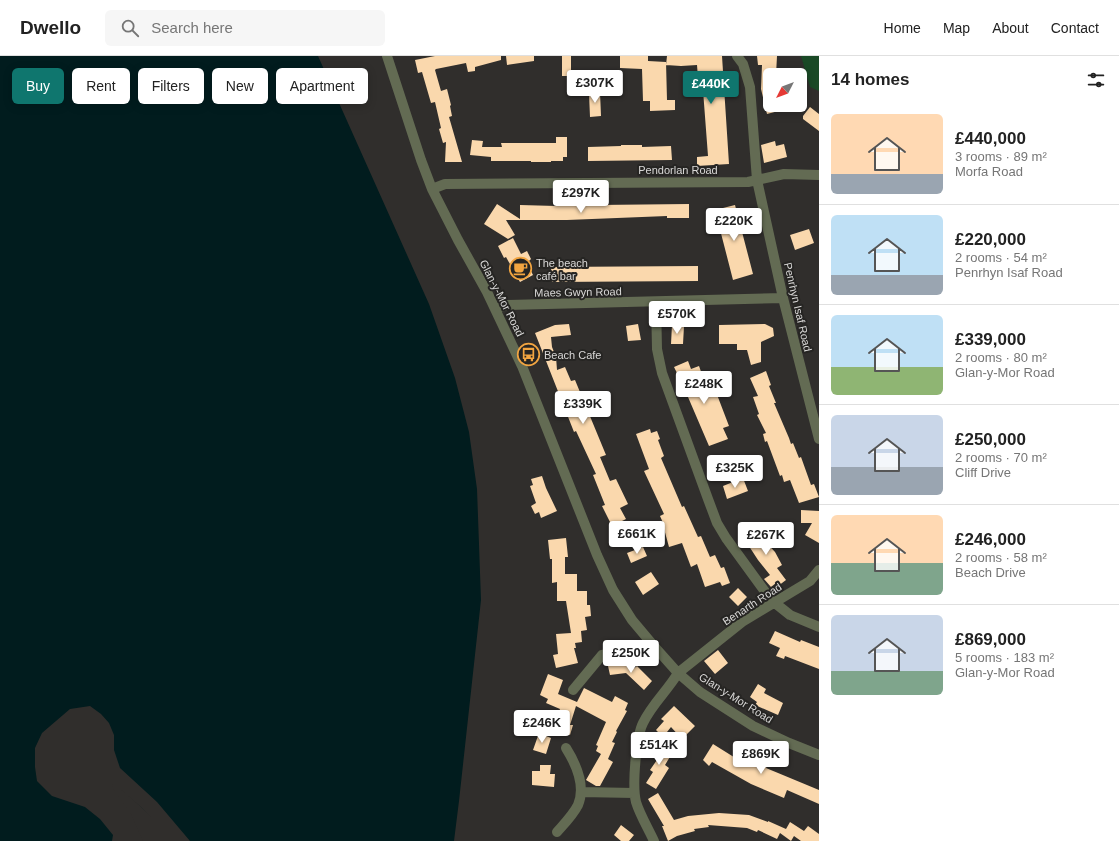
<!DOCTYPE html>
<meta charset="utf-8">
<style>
:root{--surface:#fff;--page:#f6f6f6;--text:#222;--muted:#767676;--line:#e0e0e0;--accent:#0f766e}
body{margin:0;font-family:Helvetica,sans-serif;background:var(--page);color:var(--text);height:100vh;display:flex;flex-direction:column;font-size:15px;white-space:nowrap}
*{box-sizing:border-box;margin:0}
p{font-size:13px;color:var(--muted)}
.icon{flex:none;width:22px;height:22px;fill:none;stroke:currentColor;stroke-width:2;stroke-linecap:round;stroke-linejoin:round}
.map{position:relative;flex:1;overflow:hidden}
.sheet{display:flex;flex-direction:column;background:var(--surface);width:300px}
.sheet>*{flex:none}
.banner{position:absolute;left:12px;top:12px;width:380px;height:36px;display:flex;gap:8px}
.needle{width:26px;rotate:228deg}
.tools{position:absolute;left:763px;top:12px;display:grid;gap:8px}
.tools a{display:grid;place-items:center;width:44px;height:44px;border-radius:6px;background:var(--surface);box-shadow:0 2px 10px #0003;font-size:20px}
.price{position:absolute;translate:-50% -34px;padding:0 9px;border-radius:4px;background:#fff;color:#222;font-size:13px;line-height:26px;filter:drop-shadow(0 1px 2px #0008)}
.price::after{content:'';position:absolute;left:50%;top:24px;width:12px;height:9px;margin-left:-6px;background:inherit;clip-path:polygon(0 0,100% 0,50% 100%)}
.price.active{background:var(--accent);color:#fff}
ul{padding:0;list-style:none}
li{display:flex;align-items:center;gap:12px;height:100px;padding:0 12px}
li+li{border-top:1px solid var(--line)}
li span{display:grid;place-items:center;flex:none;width:112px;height:80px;border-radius:6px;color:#555}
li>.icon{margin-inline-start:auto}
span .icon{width:48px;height:48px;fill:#fffc;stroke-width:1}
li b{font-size:17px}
h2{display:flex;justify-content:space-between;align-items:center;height:48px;padding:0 12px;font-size:17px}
.chip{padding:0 14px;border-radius:6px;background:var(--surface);box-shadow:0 2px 10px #0003;font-size:14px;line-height:36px}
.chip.active{background:var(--accent);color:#fff}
header{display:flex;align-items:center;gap:24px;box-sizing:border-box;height:56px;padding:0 20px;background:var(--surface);border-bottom:1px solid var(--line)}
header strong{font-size:19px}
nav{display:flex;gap:22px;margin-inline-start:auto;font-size:14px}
.search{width:280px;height:36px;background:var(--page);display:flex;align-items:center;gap:10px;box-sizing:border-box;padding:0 14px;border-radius:6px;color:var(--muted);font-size:15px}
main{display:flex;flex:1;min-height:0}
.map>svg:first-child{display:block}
.green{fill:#1a4926}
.water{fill:#011c1e}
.pier{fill:#302e2c}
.building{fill:#fad8ad}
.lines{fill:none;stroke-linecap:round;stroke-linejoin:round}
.minor{stroke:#636b53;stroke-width:10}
.labels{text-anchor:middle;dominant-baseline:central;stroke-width:4;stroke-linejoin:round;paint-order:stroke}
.street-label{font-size:11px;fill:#d9d8d7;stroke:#262523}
.poi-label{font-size:11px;fill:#d9d8d7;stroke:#262523;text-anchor:start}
</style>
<header>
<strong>Dwello</strong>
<div class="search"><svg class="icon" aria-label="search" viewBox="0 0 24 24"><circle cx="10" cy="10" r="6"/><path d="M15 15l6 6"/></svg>Search here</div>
<nav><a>Home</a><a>Map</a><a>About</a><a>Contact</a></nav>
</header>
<main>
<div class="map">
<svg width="819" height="785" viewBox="0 0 819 785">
<rect width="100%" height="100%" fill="#302e2c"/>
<path class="green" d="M801 0H819V35L810 31Z"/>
<path class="water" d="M0 0H318L429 248 455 322 469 376 477 433 481 544 459 745 454 785H178L114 726 109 727 141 785H0Z"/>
<path class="pier" d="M90 650 101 658 109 667 114 679V694L120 712 157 746 190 785H175L142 752 114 728H112L114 734 131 758 143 785H112L113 779 100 763 85 751 52 740 37 725 35 711V692L42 677 70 653Z"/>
<path class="building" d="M435 0H501V4L475 11V15L468 16 466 7 436 13 435 14 441 35 447 33 451 49 450 50 452 60 449 61 462 106H445L446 86 443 87 439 73 441 72 435 46 431 47 422 16 418 17 415 4Z
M506 0H534V5L507 9Z
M562 0H571V20H562Z
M620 0H648V5L666 6 667 44H675V54L650 55V45H643L642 13 620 12Z
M667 0H722L729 108 697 110V101L708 100 702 21 698 22 697 9 681 10 666 9Z
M757 0H777L776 19H770V49H790V52L767 58 761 33 762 9H758Z
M600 36 601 60 590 61 589 37Z
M810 51 819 58V75L803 63V60Z
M556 81H567V101H563V105H551V106H531V105H491V101L470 99 472 84 483 85 482 91H502L501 87H556Z
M775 85 776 90 784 88 787 101 764 107 761 89Z
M621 89H642V91L671 90 672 104 588 105V91L621 90Z
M497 148 520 163V149L556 150V148H597V149L689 148V162H667V160L567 164H506L515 179 508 183 484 168Z
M735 149 753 218 733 224 715 154Z
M809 173 814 187 795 194 790 179Z
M513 182 521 198 527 195 531 203 527 207 533 219 520 226 506 201 504 202 498 190Z
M698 210V225L552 226 551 211Z
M569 268 571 279 551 281 552 291 556 301 557 314 565 311 571 325 575 324 606 399 600 401 610 425 616 423 628 448 620 452 626 463 612 470 602 450 605 449 593 419 596 418 576 375 574 376 535 277 555 269Z
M638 268 641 284 628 285 626 270Z
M765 268 773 272 774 280 761 286V306L751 309 747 294H737V288H719V269Z
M672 269 684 270 683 288H671Z
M688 305 691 313 699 310 704 324 698 326 703 341 716 336 729 370 723 372 728 383 709 390 688 341H686L681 325 674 311Z
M766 315 771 329 769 330 776 347H774L789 382 791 388 793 387 799 402 801 401 811 429 814 428 819 441 799 447 790 424 784 426 782 419 780 420 767 385 765 386 763 378 766 377 757 359 759 358 753 341 758 340 750 322Z
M650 373 651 377 657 375 660 383 658 384 664 400 661 402 682 451 684 450 698 481 701 480 710 501 715 499 721 512 724 511 730 527 722 530 720 526 705 531 697 508 691 511 682 487 669 491 663 469H664L660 460 664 458 644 415 649 413 636 378Z
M542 420 546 432 557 455 541 462 539 456 535 458 531 450 536 447 530 430 533 429 531 423Z
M743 422 748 435 727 443 723 430Z
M801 454 819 455V487L805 479 812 467H801Z
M765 470 772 480 765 485 775 496 782 509 777 512 786 524 778 530 776 527 771 531 764 523 770 519 758 504 745 484Z
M566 482 568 501H565V518H577V535H587V549H590L591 560 585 561 587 574 581 575 582 586 575 587 576 592H574L578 607 556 612 553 599 558 598 556 578 571 577 566 545H557V526L552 527V503H550L548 484Z
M643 491 647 500 631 507 627 497Z
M651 516 659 528 643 539 635 526Z
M738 532 747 541 738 550 729 541Z
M775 575 800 586 801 584 819 591V613L785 600 784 603 776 600 780 592 769 587Z
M718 594 728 607 715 618 704 605Z
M625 605 633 613 637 610 652 625 644 634 626 617 610 619 608 610 623 608Z
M548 618 563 624 558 638 577 646 576 648 584 632 612 646 615 640 628 647 625 654 627 655 616 675 617 676 612 686 615 687 608 703 613 706 600 730H596L586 724 601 698 596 695 598 690 596 689 606 666 576 650 570 669H573L570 679 553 674 560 653 546 647 548 643 540 639Z
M758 628 766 633 764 637 783 647 778 659 755 649 757 646 750 641Z
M674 650 695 670 682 683 671 671 663 681 656 674 664 665 661 663Z
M539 677 551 682 546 698 533 694Z
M657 687 671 695V699L665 709 669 712 656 733 646 727 653 716 650 714 659 701 656 699 657 697 653 694Z
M713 688 737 703 738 702 758 712 761 704 769 707 766 712 819 734V748L787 734 784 742 751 728 712 706 709 710 703 704Z
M540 709H551L550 718H555L554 731 532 729V715H540Z
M658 737 674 764 688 760 719 757 749 759 768 766V765L786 773 790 766 804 775 808 770 819 778V785H801L794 780 791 785 780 777 777 783 758 774 757 776 747 772 708 769 709 771 694 773 695 775 677 780 668 785 662 770H664L648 743Z
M621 769 634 779 629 785H621L614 779Z"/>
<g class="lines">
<path class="minor" d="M387 0 421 104 432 133 458 184 487 236 522 310 597 499 613 534 632 564 653 589 678 617 700 636 753 670 789 687 819 699
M737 0 743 8 750 31 757 124 783 242 819 383
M432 133 445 128 748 126 784 118 819 119
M656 246 657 293 662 317 708 443 717 467 726 482 774 548
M496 253 506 249 783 242
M775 547 790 559 819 571
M573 634 602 599 653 589
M581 736 634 737
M557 776C564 768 573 759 578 749 586 730 576 708 566 692
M654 785C648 772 640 759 636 746 632 730 636 681 643 667 652 648 668 634 678 617L742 566 810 525 819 514"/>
</g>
<defs>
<symbol id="cafe-ring" viewBox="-11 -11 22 22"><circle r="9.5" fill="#262523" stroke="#f2a541" stroke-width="1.5"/><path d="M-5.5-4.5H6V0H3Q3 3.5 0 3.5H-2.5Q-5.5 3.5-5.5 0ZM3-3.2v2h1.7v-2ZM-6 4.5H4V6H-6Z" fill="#f2a541"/></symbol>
<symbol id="bus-ring" viewBox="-11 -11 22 22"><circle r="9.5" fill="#262523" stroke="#f2a541" stroke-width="1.5"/><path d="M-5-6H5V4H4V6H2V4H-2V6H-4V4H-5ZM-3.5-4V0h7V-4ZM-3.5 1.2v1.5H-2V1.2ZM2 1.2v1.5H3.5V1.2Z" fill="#f2a541"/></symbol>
</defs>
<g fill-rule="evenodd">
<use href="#cafe-ring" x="508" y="200" width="25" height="25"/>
<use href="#bus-ring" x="516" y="286" width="25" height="25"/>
</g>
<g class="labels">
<g class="street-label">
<text x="678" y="114">Pendorlan Road</text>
<text transform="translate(578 236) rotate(-1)">Maes Gwyn Road</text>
<text transform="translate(502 242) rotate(63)">Glan-y-Mor Road</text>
<text transform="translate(798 251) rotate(77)">Penrhyn Isaf Road</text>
<text transform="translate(752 548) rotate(-33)">Benarth Road</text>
<text transform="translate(736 642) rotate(32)">Glan-y-Mor Road</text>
</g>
<g class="poi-label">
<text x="536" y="207">The beach<tspan x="536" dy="13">café bar</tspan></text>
<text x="544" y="299">Beach Cafe</text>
</g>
</g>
</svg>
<div class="tools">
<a><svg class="needle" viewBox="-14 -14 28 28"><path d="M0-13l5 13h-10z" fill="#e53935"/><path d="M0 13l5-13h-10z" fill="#767676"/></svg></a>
</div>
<b class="price" style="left:595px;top:48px">£307K</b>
<b class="price active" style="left:711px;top:49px">£440K</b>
<b class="price" style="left:581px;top:158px">£297K</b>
<b class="price" style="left:734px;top:186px">£220K</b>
<b class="price" style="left:677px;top:279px">£570K</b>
<b class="price" style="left:704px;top:349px">£248K</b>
<b class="price" style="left:583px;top:369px">£339K</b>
<b class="price" style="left:735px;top:433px">£325K</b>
<b class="price" style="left:637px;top:499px">£661K</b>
<b class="price" style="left:766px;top:500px">£267K</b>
<b class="price" style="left:631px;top:618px">£250K</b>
<b class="price" style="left:542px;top:688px">£246K</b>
<b class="price" style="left:659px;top:710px">£514K</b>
<b class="price" style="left:761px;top:719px">£869K</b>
<div class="banner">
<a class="chip active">Buy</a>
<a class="chip">Rent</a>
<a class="chip">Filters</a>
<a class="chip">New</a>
<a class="chip">Apartment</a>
</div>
</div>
<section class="sheet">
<h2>14 homes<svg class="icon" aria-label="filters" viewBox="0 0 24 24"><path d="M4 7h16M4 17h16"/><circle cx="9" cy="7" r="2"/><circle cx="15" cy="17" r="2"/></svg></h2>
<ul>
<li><span style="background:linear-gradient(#ffd9b3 75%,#9aa5b1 0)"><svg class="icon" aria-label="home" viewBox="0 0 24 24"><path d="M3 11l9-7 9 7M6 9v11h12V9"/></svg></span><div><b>£440,000</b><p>3 rooms · 89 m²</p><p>Morfa Road</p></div></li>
<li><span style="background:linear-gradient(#bfe0f5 75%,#9aa5b1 0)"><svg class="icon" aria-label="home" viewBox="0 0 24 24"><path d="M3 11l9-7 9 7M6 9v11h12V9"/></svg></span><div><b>£220,000</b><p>2 rooms · 54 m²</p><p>Penrhyn Isaf Road</p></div></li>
<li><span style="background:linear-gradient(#bfe0f5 65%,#8fb573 0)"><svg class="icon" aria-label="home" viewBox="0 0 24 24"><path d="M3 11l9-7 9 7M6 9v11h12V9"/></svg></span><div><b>£339,000</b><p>2 rooms · 80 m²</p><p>Glan-y-Mor Road</p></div></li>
<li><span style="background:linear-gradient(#c9d6e8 65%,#9aa5b1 0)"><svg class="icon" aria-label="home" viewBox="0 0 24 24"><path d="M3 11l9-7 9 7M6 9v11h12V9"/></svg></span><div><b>£250,000</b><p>2 rooms · 70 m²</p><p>Cliff Drive</p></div></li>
<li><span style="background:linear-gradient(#ffd9b3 60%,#7fa58c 0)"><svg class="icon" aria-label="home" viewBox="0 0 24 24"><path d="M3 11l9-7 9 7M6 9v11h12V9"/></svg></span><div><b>£246,000</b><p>2 rooms · 58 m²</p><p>Beach Drive</p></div></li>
<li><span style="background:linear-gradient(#c9d6e8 70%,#7fa58c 0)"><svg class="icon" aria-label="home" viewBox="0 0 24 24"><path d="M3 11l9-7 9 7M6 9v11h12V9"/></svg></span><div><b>£869,000</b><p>5 rooms · 183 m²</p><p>Glan-y-Mor Road</p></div></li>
</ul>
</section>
</main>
